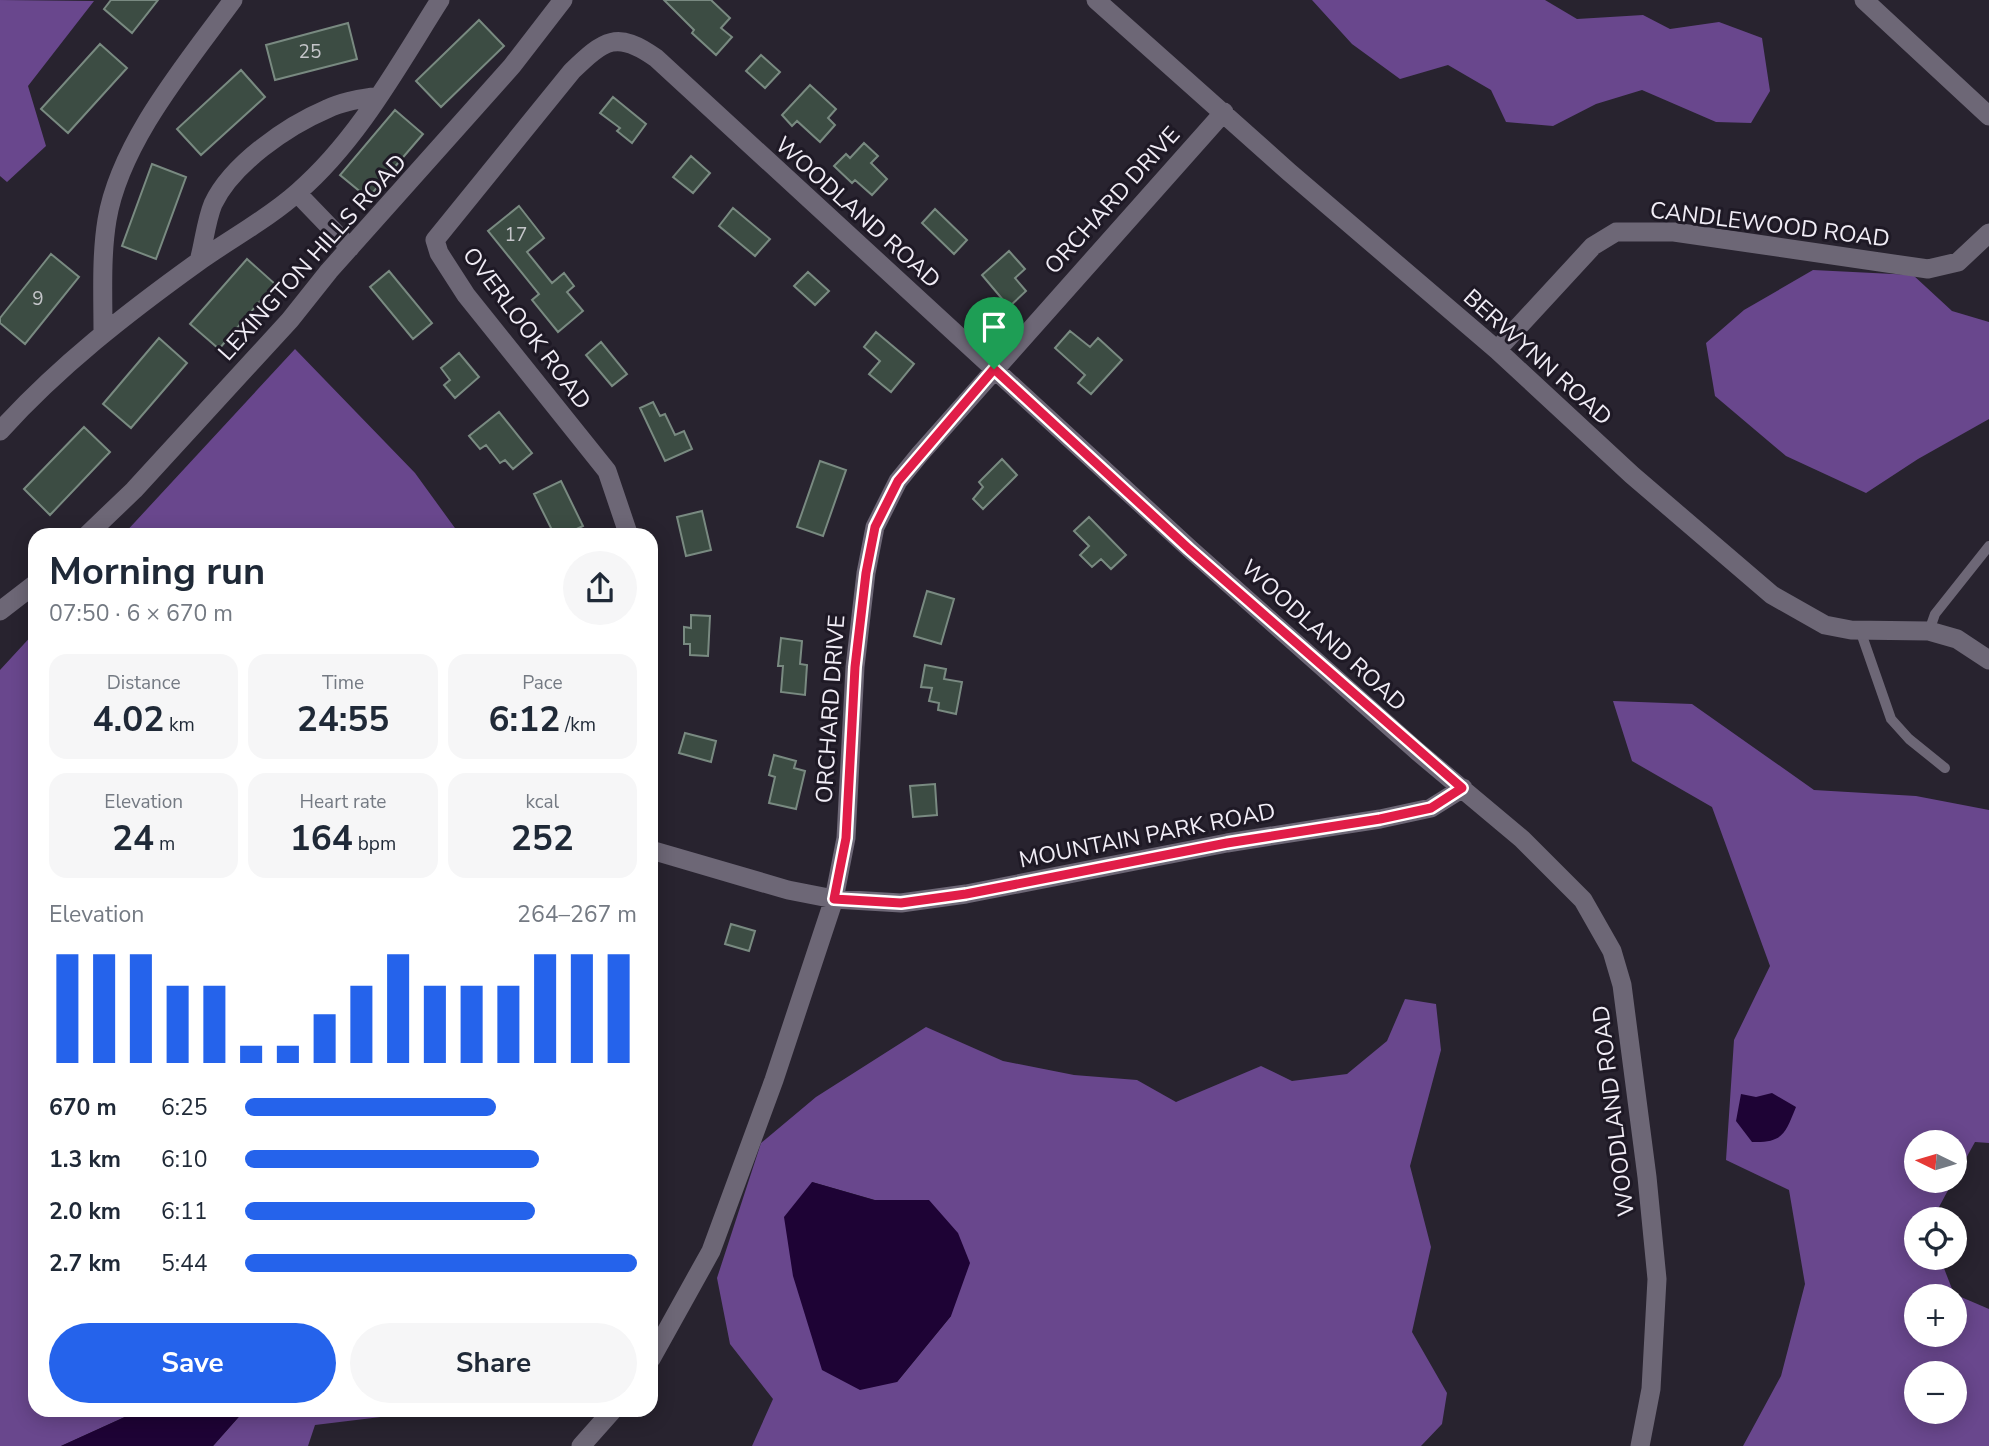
<!DOCTYPE html>
<meta charset="utf-8">
<style>
body{margin:0;font-family:"Nunito Sans",sans-serif;background:#f6f6f7;color:#1f2937;height:100vh;display:flex;flex-direction:column;font-size:26px;white-space:nowrap}
*{box-sizing:border-box;margin:0}
p{font-size:23px;color:#747a83}
.icon{flex:none;width:38px;height:38px;fill:none;stroke:currentColor;stroke-width:2;stroke-linecap:round;stroke-linejoin:round}
.map{position:relative;flex:1;overflow:hidden}
.drawer{position:absolute;left:28px;top:528px;width:630px;height:889px;display:flex;flex-direction:column;background:#fff;border-radius:21px;box-shadow:0 4px 18px #0003}
.drawer>*{flex:none}
.needle{width:46px;rotate:275deg}
.fabs{position:absolute;left:1904px;top:1130px;display:grid;gap:14px}
.fabs a{display:grid;place-items:center;width:63px;height:63px;border-radius:50%;background:#fff;box-shadow:0 4px 18px #0003;font-size:35px}
.pin{position:absolute;display:grid;place-items:center;width:60px;height:60px;color:#fff;margin:-72px -30px;border-radius:50% 50% 50% 0;rotate:-45deg;box-shadow:0 0 7px #0007}
.pin .icon{rotate:45deg}
.round{display:grid;place-items:center;flex:none;width:74px;height:74px;border-radius:37px;background:#f6f6f7}
.summary{display:flex;align-items:center;justify-content:space-between;height:119px;padding:0 21px}
h1{font-size:38px;font-weight:700;line-height:52px}
.figures{display:grid;grid-template-columns:repeat(3,1fr);gap:10px;height:119px;padding:7px 21px}
.figures div{display:grid;align-content:center;border-radius:18px;background:#f6f6f7;text-align:center}
.figures b{font-size:35px;font-weight:700}
.figures small{font-size:19px;font-weight:400}
.figures p{font-size:19px}
.chart{height:196px;padding:14px 21px}
.chart p{display:flex;justify-content:space-between}
.chart svg{width:100%;height:126px;margin-top:7px;stroke:#2563eb;stroke-width:6}
.button{display:flex;gap:14px;margin-top:auto;padding:14px 21px}
.button a{flex:1;height:80px;border-radius:42px;background:#2563eb;color:#fff;font-size:28px;font-weight:700;line-height:80px;text-align:center}
.button a+a{background:#f6f6f7;color:#1f2937}
ul{padding:0 21px;list-style:none;font-size:23px}
li{display:grid;grid-template-columns:112px 84px 1fr;align-items:center;height:52px}
li i{height:18px;border-radius:9px;background:#2563eb}
.map>svg:first-child{display:block}
.forest{fill:#69478d;fill-rule:evenodd}
.water{fill:#1e0335}
.building{fill:#3c4c43;stroke:#798a81;stroke-width:2}
.lines{fill:none;stroke-linecap:round;stroke-linejoin:round}
.lane{stroke:#6d6776;stroke-width:10}
.street{stroke:#6d6776;stroke-width:19}
.route-casing{stroke:#fff;stroke-width:14}
.route{stroke:#e11d48;stroke-width:9}
.labels{text-anchor:middle;stroke-width:6;stroke-linejoin:round;paint-order:stroke}
.number-label{font-size:19px;fill:#c4c5c9}
.street-label{font-size:23px;fill:#f1edf6;stroke:#1e1925}
</style>
<div class="map">
<svg width="1989" height="1446" viewBox="0 0 1989 1446">
<rect width="100%" height="100%" fill="#28232f"/>
<path class="forest" d="M0 0 94 1 28 86 46 146 7 182 0 176Z
M1312 0H1545L1577 19 1643 15 1670 29 1719 22 1762 38 1770 91 1751 123 1716 122 1642 90 1596 104 1553 126 1506 122 1491 90 1448 65 1400 79 1352 44Z
M1813 270 1913 275 1952 311 1989 322V419L1918 459 1866 493 1786 456 1715 396 1706 343 1744 310Z
M295 349 415 473 460 535H123Z
M35 632V1410L138 1411 61 1446H0V670Z
M1613 701 1692 704 1814 790 1916 796 1989 810V1143L1975 1142 1955 1178V1143H1916V1181H1953L1932 1220H1916V1258H1940L1954 1294 1989 1309V1446H1743L1781 1376 1805 1284 1789 1190 1726 1160 1734 1040 1770 966 1712 807 1632 761ZM1916 1297H1955V1335H1916ZM1916 1374H1955V1412H1916Z
M1405 999 1436 1004 1441 1050 1410 1166 1431 1247 1412 1332 1447 1393 1442 1424 1421 1446H752L773 1399 730 1344 717 1278 761 1143 816 1097 926 1027 1003 1061 1074 1075 1137 1080 1176 1102 1261 1066 1292 1081 1347 1074 1387 1041ZM812 1182 875 1200 951 1316 897 1382Z
M244 1411H391L389 1416 315 1425 308 1446H213Z"/>
<path class="water" d="M1772 1093 1796 1107C1785 1134 1783 1143 1752 1142L1736 1121 1741 1094 1756 1097Z
M812 1182 874 1200H929L958 1233 970 1263 951 1316 897 1382 860 1390 822 1370 793 1276 784 1217Z
M138 1411V1410L244 1411 213 1446H61Z"/>
<path class="building" d="M111 0H158L132 33 104 9Z
M664 0H711L730 18 721 28 732 37 716 55 692 33 694 30Z
M479 20 504 46 441 107 416 81Z
M348 23 357 59 275 80 266 45Z
M100 44 127 68 68 133 41 109Z
M761 55 780 72 765 88 746 71Z
M241 70 265 97 201 155 177 129Z
M810 85 836 109 828 118 835 125 820 142 797 121 792 126 782 115Z
M613 97 646 124 632 143 617 131 620 128 600 113Z
M395 110 423 134 368 198 340 175Z
M864 143 878 156 871 163 887 179 872 195 855 180 852 183 834 166 846 154 850 158Z
M691 156 710 173 693 193 673 177Z
M152 164 186 177 156 259 122 246Z
M519 206 544 238 527 252 552 283 564 273 574 286 567 292 583 311 558 332 532 300 539 294 488 231Z
M733 208 770 239 755 256 719 226Z
M935 209 967 240 954 254 922 223Z
M1009 251 1025 269 1015 278 1026 291 1009 307 982 275Z
M51 254 79 277 25 344 0 323V318Z
M247 259 275 284 219 349 190 324Z
M389 271 432 323 413 339 370 287Z
M808 272 829 291 815 305 794 286Z
M1070 331 1090 347 1098 338 1122 360 1091 394 1078 383 1085 375 1055 348Z
M876 332 914 364 891 392 869 374 880 361 864 347Z
M159 338 187 363 131 428 103 404Z
M601 342 627 374 612 386 586 355Z
M459 353 479 377 455 398 444 385 450 380 441 368Z
M653 402 660 416 665 414 675 435 684 431 692 449 665 461 640 408Z
M499 412 532 453 513 469 505 460 500 463 486 445 480 449 469 436Z
M84 427 110 452 50 515 24 489Z
M1002 459 1017 475 983 509 973 499 983 487 979 482Z
M820 461 846 470 823 536 797 527Z
M561 481 583 526 562 536H555L534 494Z
M702 511 711 550 686 556 677 517Z
M1089 517 1126 555 1111 569 1101 559 1092 567 1080 555 1089 546 1074 531Z
M927 591 954 599 941 644 914 636Z
M691 615 710 616 708 656 690 655V644H684V627L691 628Z
M781 638 802 641 800 664 807 665 805 695 781 692 783 666H778Z
M925 665 946 669 944 679 962 682 956 714 938 710 939 703 929 701 932 688 921 687Z
M685 733 716 741 711 762 679 753Z
M774 755 796 761 794 768 805 771 796 809 769 803 775 777 769 775Z
M935 784 937 815 913 817 910 786Z
M731 924 755 931 749 951 725 944Z"/>
<g class="lines">
<path class="lane" d="M1860 630 1891 719 1909 739 1945 768
M1929 631 1935 614 1989 546"/>
<path class="street" d="M1096 0 1289 172 1497 350 1632 475 1772 595 1825 625 1851 630 1929 631 1957 639 1989 660
M1864 0 1989 116
M297 193 350 248
M199 261C204 243 206 221 213 204 232 164 287 126 327 109 343 101 361 99 379 96
M103 332C103 296 101 256 107 220 120 142 187 63 233 0
M1497 350 1593 246 1616 232H1674L1928 269 1958 262 1989 233
M0 431C59 366 127 313 198 262 230 239 268 219 298 192 358 140 398 66 440 0
M86 536 134 490 290 320 329 271 512 66 563 0
M629 536 607 471 466 295 439 253 435 240 572 71C604 40 617 30 656 58L1190 549 1417 751 1522 839 1583 900 1612 951 1622 985 1647 1177 1657 1279 1651 1389 1640 1446
M0 611 35 584
M651 850 788 890 834 899 901 903 966 894 1227 843 1380 819 1431 808 1463 788
M651 1359 711 1251 774 1080 834 899 846 838 855 667 866 573 875 527 898 481 920 454 1224 112
M581 1446 613 1410"/>
</g>
<g class="lines">
<g class="route-casing">
<path id="route" d="M994 369 1189 549 1462 788 1431 808 1380 819 1227 843 966 894 901 903 834 899 846 838 855 667 866 573 875 527 898 481Z"/>
</g>
<use href="#route" class="route"/>
</g>
<g class="labels">
<g class="number-label">
<text x="310" y="58">25</text>
<text x="516" y="241">17</text>
<text x="38" y="305">9</text>
</g>
<g class="street-label">
<text transform="translate(1112 200) rotate(-48)" y="8">ORCHARD DRIVE</text>
<text transform="translate(858 212) rotate(42)" y="8">WOODLAND ROAD</text>
<text transform="translate(1770 224) rotate(7)" y="8">CANDLEWOOD ROAD</text>
<text transform="translate(312 257) rotate(-48)" y="8">LEXINGTON HILLS ROAD</text>
<text transform="translate(527 328) rotate(53)" y="8">OVERLOOK ROAD</text>
<text transform="translate(1538 357) rotate(42)" y="8">BERWYNN ROAD</text>
<text transform="translate(1324 635) rotate(42)" y="8">WOODLAND ROAD</text>
<text transform="translate(830 709) rotate(-86)" y="8">ORCHARD DRIVE</text>
<text transform="translate(1147 835) rotate(-11)" y="8">MOUNTAIN PARK ROAD</text>
<text transform="translate(1613 1111) rotate(-97)" y="8">WOODLAND ROAD</text>
</g>
</g>
</svg>
<div class="fabs">
<a><svg class="needle" viewBox="-14 -14 28 28"><path d="M0-13l5 13h-10z" fill="#e53935"/><path d="M0 13l5-13h-10z" fill="#747a83"/></svg></a>
<a><svg class="icon" aria-label="locate" viewBox="0 0 24 24"><circle cx="12" cy="12" r="6"/><path d="M12 2v4M12 18v4M2 12h4M18 12h4"/></svg></a>
<a>+</a>
<a>−</a>
</div>
<div class="pin" style="left:994px;top:369px;background:#1e9e55"><svg class="icon" aria-label="arrive" viewBox="0 0 24 24"><path d="M6 21V4h12l-3 4 3 4H6"/></svg></div>
<section class="drawer">
<div class="summary"><div><h1>Morning run</h1><p>07:50 · 6 × 670 m</p></div><a class="round"><svg class="icon" aria-label="share" viewBox="0 0 24 24"><path d="M12 15V3M7 8l5-5 5 5M5 13v7h14v-7"/></svg></a></div>
<div class="figures">
<div><p>Distance</p><b>4.02<small> km</small></b></div>
<div><p>Time</p><b>24:55</b></div>
<div><p>Pace</p><b>6:12<small> /km</small></b></div>
</div>
<div class="figures">
<div><p>Elevation</p><b>24<small> m</small></b></div>
<div><p>Heart rate</p><b>164<small> bpm</small></b></div>
<div><p>kcal</p><b>252</b></div>
</div>
<div class="chart"><p><span>Elevation</span>264–267 m</p>
<svg viewBox="0 0 160 44" preserveAspectRatio="none"><path d="M5 44V6M15 44V6M25 44V6M35 44V17M45 44V17M55 44V38M65 44V38M75 44V27M85 44V17M95 44V6M105 44V17M115 44V17M125 44V17M135 44V6M145 44V6M155 44V6"/></svg>
</div>
<ul>
<li><b>670 m</b>6:25<i style="width:64%"></i></li>
<li><b>1.3 km</b>6:10<i style="width:75%"></i></li>
<li><b>2.0 km</b>6:11<i style="width:74%"></i></li>
<li><b>2.7 km</b>5:44<i style="width:100%"></i></li>
</ul>
<div class="button"><a>Save</a><a>Share</a></div>
</section>
</div>
